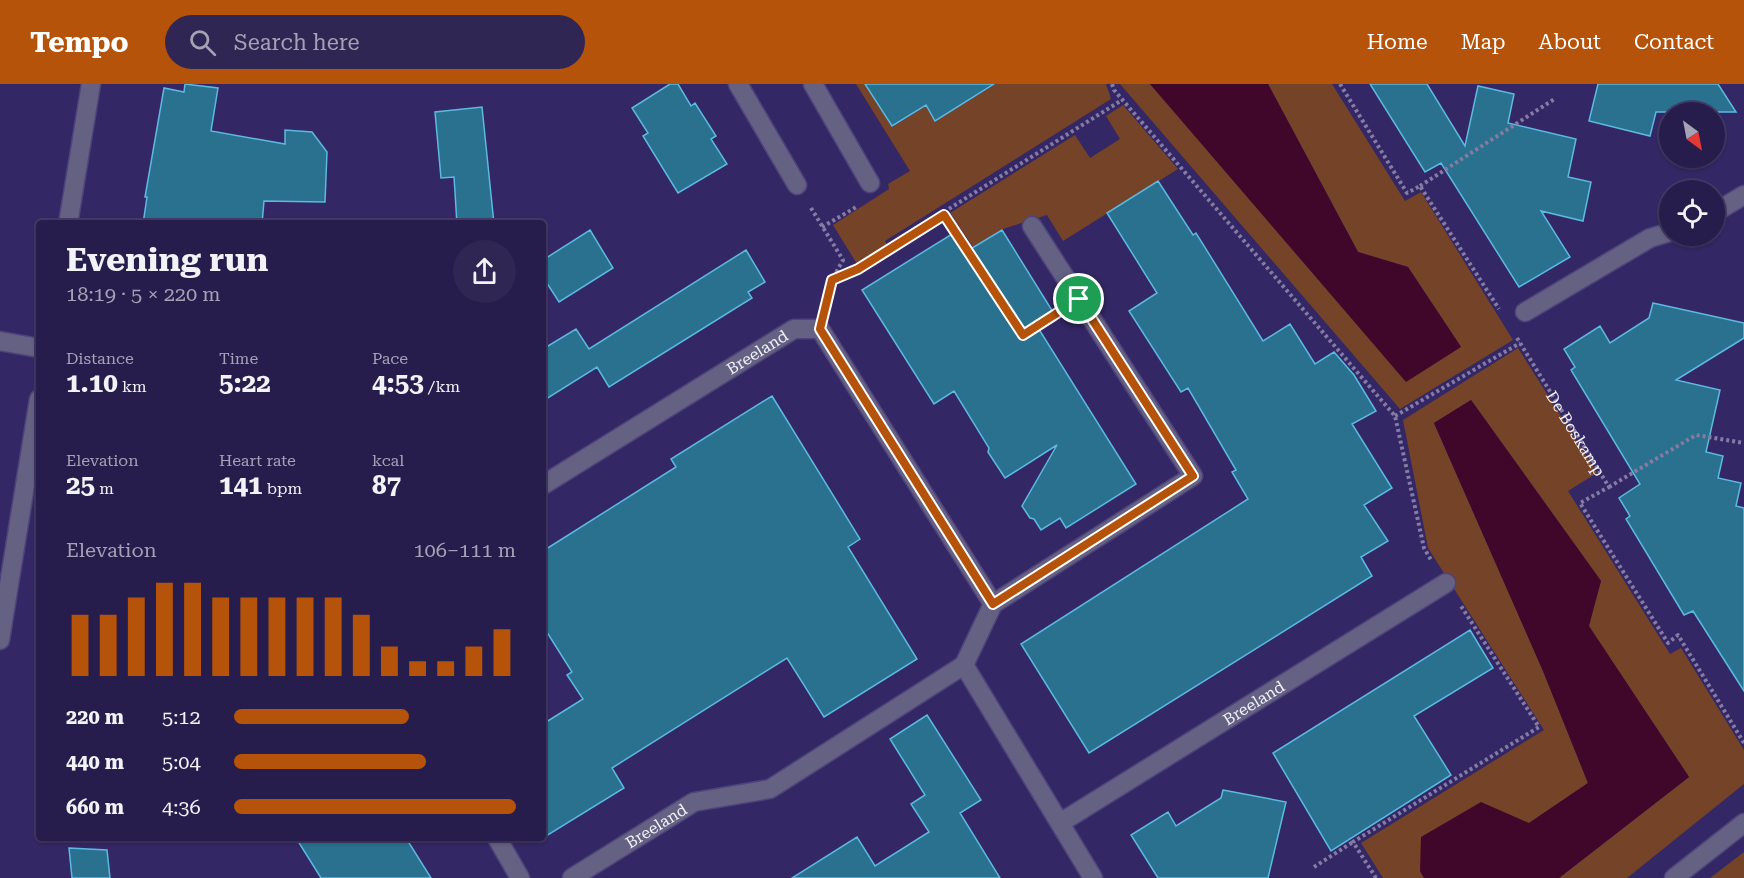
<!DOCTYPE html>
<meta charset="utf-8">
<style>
body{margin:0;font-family:"Roboto Serif",serif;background:#2f2653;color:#f1f3f6;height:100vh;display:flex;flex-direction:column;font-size:22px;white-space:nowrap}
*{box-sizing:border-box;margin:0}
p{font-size:20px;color:#a4a2b5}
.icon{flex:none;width:33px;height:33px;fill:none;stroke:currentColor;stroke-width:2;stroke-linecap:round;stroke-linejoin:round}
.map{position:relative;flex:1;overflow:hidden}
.sheet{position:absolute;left:36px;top:136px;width:510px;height:621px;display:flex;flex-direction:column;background:#271d4c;border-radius:6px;box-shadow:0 2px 4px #0004,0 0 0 2px #433b64}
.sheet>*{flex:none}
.needle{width:39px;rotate:148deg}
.controls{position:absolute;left:1659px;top:18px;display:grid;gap:12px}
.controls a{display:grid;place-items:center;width:66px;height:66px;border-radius:50%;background:#271d4c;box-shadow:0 2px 4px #0004,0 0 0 2px #433b64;font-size:30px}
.pin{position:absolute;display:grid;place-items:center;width:51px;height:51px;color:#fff;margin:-26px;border:3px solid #fff;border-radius:50%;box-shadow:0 2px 6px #0007}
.round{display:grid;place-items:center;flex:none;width:63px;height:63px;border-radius:32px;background:#2f2653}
.headline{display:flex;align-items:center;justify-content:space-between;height:102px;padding:0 30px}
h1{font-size:33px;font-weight:700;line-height:45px}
.metrics{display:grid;grid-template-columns:repeat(3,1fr);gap:9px;height:102px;padding:6px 30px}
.metrics div{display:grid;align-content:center}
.metrics b{font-size:26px;font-weight:700}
.metrics small{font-size:16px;font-weight:400}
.metrics p{font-size:16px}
.chart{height:168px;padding:12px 30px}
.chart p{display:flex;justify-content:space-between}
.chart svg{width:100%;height:108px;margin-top:6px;stroke:#b45309;stroke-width:6}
ul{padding:0 30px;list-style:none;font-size:20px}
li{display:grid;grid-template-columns:96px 72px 1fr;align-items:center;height:45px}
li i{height:15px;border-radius:8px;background:#b45309}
header{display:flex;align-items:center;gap:36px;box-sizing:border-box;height:84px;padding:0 30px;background:#b45309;color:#fff}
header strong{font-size:28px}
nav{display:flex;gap:33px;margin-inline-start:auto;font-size:21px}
.search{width:420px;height:54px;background:#2f2653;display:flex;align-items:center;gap:15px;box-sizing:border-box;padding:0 21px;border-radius:33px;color:#a4a2b5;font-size:22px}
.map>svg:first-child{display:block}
.green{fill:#754327}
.water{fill:#41072b}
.building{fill:#29718e;stroke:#5db9e1;stroke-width:1.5}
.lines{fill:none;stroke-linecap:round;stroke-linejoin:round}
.minor-casing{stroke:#4e437a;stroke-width:21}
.path{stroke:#847ca3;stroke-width:4;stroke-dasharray:3 3;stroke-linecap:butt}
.minor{stroke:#646183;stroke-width:18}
.route-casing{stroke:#fff;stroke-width:12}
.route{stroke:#b45309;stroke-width:8}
.labels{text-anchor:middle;stroke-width:4.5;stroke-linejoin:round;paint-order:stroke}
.street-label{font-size:16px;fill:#f1f1f9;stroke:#2a1c59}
</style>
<header>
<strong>Tempo</strong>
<div class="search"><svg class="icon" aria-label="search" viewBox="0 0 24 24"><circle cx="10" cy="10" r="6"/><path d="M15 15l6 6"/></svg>Search here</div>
<nav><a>Home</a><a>Map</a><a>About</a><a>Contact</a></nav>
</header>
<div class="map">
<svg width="1744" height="794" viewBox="0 0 1744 794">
<rect width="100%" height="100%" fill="#342765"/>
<path class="green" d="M856 0H865L892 43 926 22 935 37 996 0H1106L1111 15 885 157 888 162 857 180 833 141 889 105 888 100 910 87Z
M1120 0H1150L1236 98 1461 263 1408 183 1358 168 1268 0H1332L1405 117 1421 108 1513 256 1400 325Z
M1123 21 1178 85 1063 157 1047 131 1003 145 973 163 950 129 1075 51 1090 74 1120 55 1106 32Z
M1518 264 1597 389 1568 407 1670 570 1681 564 1744 666V700L1627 794H1559L1689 693 1588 541 1601 497 1471 316 1434 339 1543 587 1588 699 1529 739 1420 787 1424 794H1383L1361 759 1544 646 1428 464 1403 336Z
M1744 768V794H1710Z"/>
<path class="water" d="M1150 0H1268L1358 168 1408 183 1461 263 1406 298Z
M1471 316 1601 497 1589 542 1689 693 1559 794H1424L1420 787 1421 753 1481 718 1529 739 1588 699 1543 587 1434 339Z"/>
<path class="building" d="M185 0 218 4 211 47 285 60V46L312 48 327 68 325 118 264 117 262 140H143L147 113H145L164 4 184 8Z
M670 0H678L691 22 695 19 716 52 711 55 727 80 678 109 643 52 648 49 632 24Z
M865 0H994L935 37 926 21 892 42Z
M1370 0H1427L1465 62 1478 2 1514 10 1508 39 1576 55 1568 93 1591 98 1583 137 1541 127 1570 173 1519 203 1441 79 1425 88Z
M1598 0H1718L1736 28H1656L1650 52 1589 37Z
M482 23 494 140H457L454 93 441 94 435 28Z
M1158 97 1193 151 1196 149 1263 257 1290 240 1315 280 1334 268 1354 291 1376 327 1352 340 1392 404 1364 421 1388 457 1361 473 1372 492 1089 669 1021 560 1248 415 1232 388 1236 386 1188 304 1181 308 1129 227 1157 209 1107 129Z
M590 146 613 184 559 218 543 193V176Z
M1002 146 1053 228 1035 239 1136 400 1066 444 1060 434 1041 446 1034 435 1030 434 1022 422 1057 361 1005 394 988 368 989 364 954 307 934 320 862 206 952 150 964 169Z
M746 166 765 198 748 208 752 214 609 303 597 283 543 317V265L576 245 589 265Z
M1653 219 1744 239V254L1676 296 1720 306 1706 368 1723 372 1718 394 1741 399 1736 422 1744 424V607L1693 527 1684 531 1626 435 1630 432 1619 414 1640 400 1571 286 1575 283 1564 265 1600 242 1610 259 1649 234Z
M772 312 860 455 848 463 917 575 824 633 787 574 612 684 624 704 543 754V640L583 615 567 591 572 588 543 542V467L676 383 671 375Z
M1470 546 1493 584 1414 632 1451 691 1331 767 1273 669Z
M927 631 981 716 960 729 1000 794H792L857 753 875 782 929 748 911 720 925 711 890 655Z
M1223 706 1286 718 1268 794H1158L1131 751 1168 728 1176 742 1221 714Z
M296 754H406L431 794H321Z
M69 764 107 766 110 794H72Z"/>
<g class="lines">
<g class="minor-casing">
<g id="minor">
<path d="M738 0 797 101"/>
<path d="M813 0 870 99"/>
<path d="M1714 129 1744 111"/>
<path d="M68 140 91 0"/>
<path d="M1525 228 1650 154 1670 148"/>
<path d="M0 257 39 264"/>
<path id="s2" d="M543 401 794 245H820L993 520 964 581 1093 794"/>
<path d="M993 520 1193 392 1032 142"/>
<path d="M0 556 39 315"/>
<path id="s3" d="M1060 739 1446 499"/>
<path d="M497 754 520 794"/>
<path id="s4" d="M572 794 694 718 770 705 964 581"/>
<path d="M1674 794 1744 739"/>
</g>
</g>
<g class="path">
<path d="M1112 0 1114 6 1395 332 1424 464 1431 476"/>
<path d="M1340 0 1407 109 1420 102 1499 225"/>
<path d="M1420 102 1556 14"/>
<path d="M811 124 843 176 832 196 826 221"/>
<path d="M944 131 1023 251 1057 229"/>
<path d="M822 143 858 122"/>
<path d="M832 196 858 185 944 131 947 126 1122 16"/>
<path id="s1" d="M1517 254 1609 403 1580 419 1668 559 1678 551 1744 659"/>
<path d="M1395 332 1520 259"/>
<path d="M1609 403 1696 351 1744 359"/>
<path d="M1314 783 1353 758"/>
<path d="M1376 794 1353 758 1539 643 1461 522"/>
</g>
<use href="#minor" class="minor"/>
</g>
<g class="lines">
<g class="route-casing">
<path id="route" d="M944 131 1023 251 1079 215 1193 392 993 520 820 245 832 196 858 185Z"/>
</g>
<use href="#route" class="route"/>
</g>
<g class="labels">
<g class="street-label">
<text dy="6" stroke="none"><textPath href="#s2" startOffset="252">Breeland</textPath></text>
<text dy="6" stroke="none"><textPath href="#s1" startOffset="112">De Boskamp</textPath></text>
<text dy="6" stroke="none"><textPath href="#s3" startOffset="228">Breeland</textPath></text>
<text dy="6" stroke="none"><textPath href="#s4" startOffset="99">Breeland</textPath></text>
</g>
</g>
</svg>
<div class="controls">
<a><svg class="needle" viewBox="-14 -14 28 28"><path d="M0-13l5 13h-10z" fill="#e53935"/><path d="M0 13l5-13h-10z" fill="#a4a2b5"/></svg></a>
<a><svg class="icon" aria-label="locate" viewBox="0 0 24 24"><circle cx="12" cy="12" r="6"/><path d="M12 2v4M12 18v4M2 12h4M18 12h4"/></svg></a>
</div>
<div class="pin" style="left:1079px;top:215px;background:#1e9e55"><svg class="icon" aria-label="arrive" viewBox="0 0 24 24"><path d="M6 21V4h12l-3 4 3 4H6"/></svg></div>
<section class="sheet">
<div class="headline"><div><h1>Evening run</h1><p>18:19 · 5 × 220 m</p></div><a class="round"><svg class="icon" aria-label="share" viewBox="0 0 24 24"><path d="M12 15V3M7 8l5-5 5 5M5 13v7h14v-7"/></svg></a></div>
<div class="metrics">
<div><p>Distance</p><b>1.10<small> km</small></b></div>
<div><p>Time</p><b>5:22</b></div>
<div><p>Pace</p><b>4:53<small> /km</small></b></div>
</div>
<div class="metrics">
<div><p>Elevation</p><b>25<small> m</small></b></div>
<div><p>Heart rate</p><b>141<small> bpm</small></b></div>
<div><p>kcal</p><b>87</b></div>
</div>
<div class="chart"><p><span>Elevation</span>106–111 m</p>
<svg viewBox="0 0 160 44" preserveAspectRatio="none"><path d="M5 44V19M15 44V19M25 44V12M35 44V6M45 44V6M55 44V12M65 44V12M75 44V12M85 44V12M95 44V12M105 44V19M115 44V32M125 44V38M135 44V38M145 44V32M155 44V25"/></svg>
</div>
<ul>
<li><b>220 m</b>5:12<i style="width:62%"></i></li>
<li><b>440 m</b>5:04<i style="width:68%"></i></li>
<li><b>660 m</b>4:36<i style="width:100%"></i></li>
</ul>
</section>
</div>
